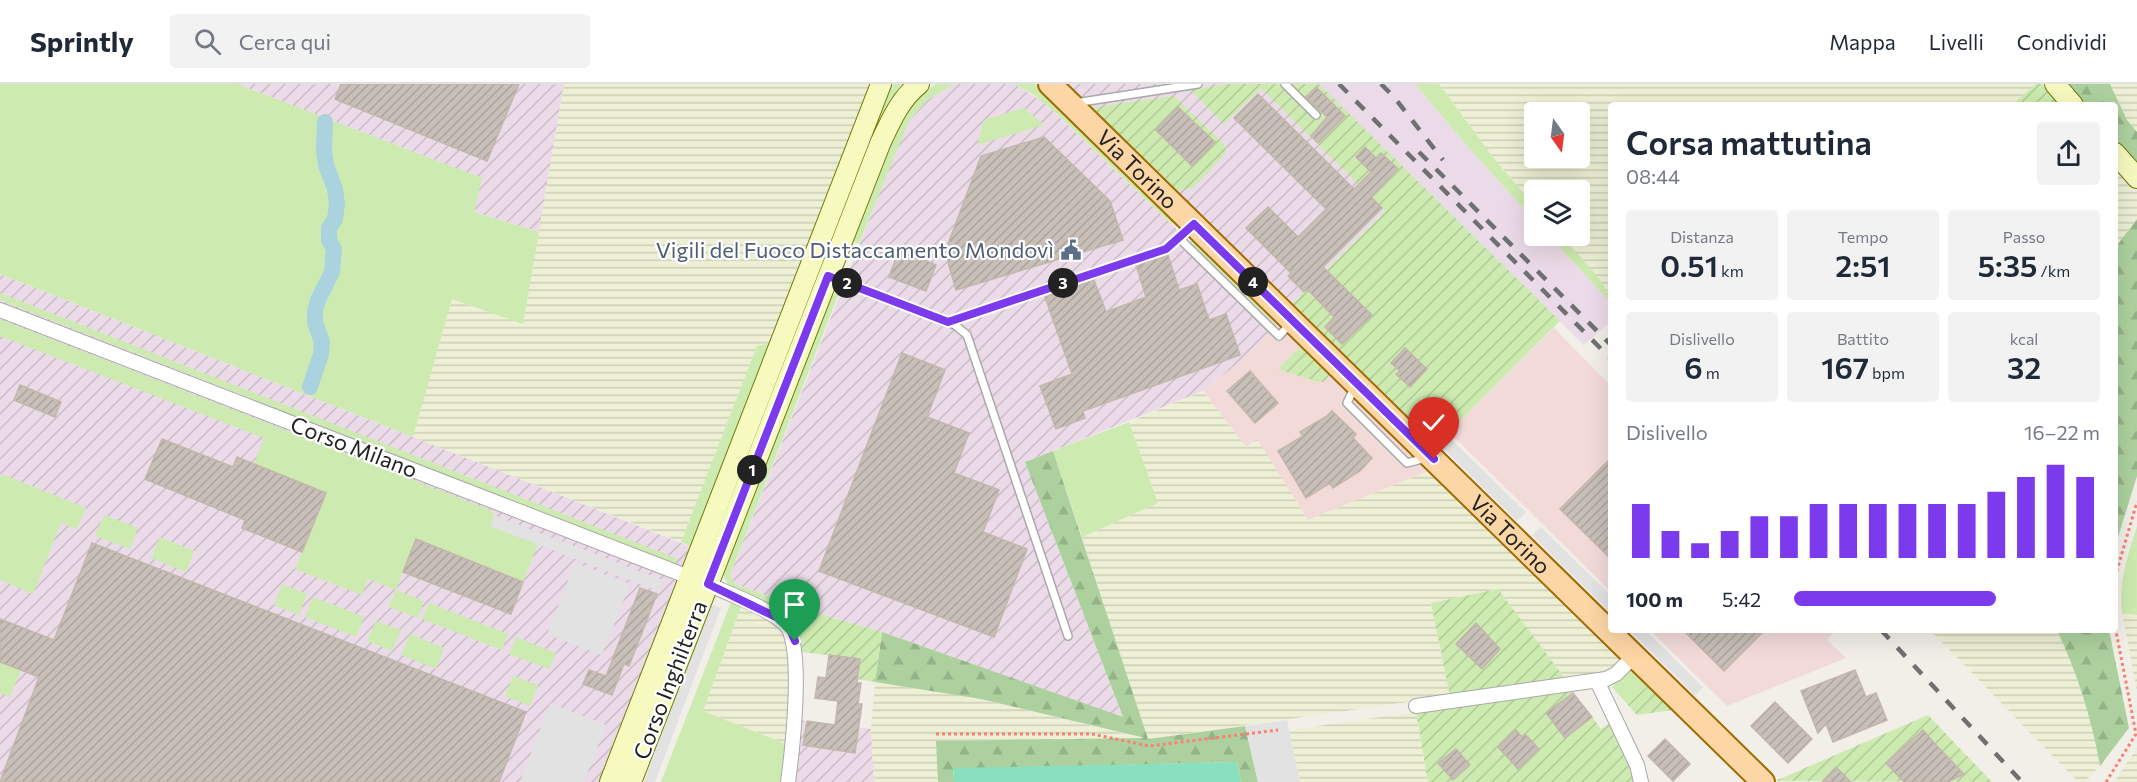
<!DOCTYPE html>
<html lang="it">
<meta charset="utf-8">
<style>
body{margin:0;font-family:Commissioner,sans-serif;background:#f2f2f3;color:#1f2937;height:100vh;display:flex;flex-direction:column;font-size:22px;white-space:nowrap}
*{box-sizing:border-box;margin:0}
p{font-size:20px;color:#747a83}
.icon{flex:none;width:33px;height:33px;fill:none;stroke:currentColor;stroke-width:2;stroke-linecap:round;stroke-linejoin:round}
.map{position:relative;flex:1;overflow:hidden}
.drawer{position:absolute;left:1608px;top:18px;width:510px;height:531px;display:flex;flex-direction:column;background:#fff;border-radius:6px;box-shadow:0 6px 24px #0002}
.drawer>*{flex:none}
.needle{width:39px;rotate:166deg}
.controls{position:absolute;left:1524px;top:18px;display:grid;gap:12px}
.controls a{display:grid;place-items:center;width:66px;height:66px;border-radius:6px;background:#fff;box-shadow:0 6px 24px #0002;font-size:30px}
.pin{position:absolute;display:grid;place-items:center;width:51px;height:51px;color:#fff;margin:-62px -26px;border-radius:50% 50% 50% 0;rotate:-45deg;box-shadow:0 0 6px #0007}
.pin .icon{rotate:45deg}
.km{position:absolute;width:30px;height:30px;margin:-15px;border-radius:50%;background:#222;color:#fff;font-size:16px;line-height:30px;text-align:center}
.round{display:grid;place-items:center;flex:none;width:63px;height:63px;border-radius:6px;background:#f2f2f3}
.headline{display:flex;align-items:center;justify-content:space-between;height:102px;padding:0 18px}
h1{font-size:33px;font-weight:600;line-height:45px}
.figures{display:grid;grid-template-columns:repeat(3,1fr);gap:9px;height:102px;padding:6px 18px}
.figures div{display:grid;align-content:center;border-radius:6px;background:#f2f2f3;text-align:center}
.figures b{font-size:30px;font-weight:600}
.figures small{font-size:16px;font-weight:400}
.figures p{font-size:16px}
.chart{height:168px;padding:12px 18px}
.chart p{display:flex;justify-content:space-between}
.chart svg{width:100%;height:108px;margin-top:6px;stroke:#7c3aed;stroke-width:6}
ul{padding:0 18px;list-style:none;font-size:20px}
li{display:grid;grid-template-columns:96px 72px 1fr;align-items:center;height:45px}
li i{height:15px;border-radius:8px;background:#7c3aed}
header{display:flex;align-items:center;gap:36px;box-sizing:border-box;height:84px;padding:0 30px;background:#fff;border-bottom:2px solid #e0e1e3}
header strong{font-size:28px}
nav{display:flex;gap:33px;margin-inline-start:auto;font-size:21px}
.search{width:420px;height:54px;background:#f2f2f3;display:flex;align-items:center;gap:15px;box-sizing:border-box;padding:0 21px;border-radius:6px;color:#747a83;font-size:22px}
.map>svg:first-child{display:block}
.commercial{fill:#f2dad9}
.industrial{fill:url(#industrial-furrows)}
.railway{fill:#ebdbe8}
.farmland{fill:url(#farmland-rules);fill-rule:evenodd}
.grass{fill:#cdebb0}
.forest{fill:url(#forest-firs)}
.garden{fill:url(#garden-furrows)}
.pitch{fill:#88e0be}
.parking{fill:#e2e2e2}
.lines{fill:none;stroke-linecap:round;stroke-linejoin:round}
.canal{stroke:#aad3df;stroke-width:16}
.building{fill:url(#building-hatch);stroke:#c4b6ab;stroke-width:1.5}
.lane-casing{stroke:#a9a9a9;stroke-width:10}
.street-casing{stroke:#a9a9a9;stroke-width:16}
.secondary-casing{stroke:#707d05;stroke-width:22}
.primary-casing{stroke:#a06b00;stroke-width:26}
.path{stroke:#fa8072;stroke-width:3;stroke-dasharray:3 3;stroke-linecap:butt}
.lane{stroke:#fff;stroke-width:7}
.street{stroke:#fff;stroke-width:14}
.secondary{stroke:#f7fabf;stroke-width:20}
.primary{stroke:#fcd6a4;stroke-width:22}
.rail{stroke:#707070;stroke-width:4.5;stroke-dasharray:12 12;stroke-linecap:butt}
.route-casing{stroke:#fff;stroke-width:12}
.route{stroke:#7c3aed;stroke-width:8}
.labels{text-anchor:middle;stroke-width:4.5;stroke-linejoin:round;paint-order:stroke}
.street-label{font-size:22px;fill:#222;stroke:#fff}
.service-label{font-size:22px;fill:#4e5e75;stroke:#fff;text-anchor:end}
</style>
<header>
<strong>Sprintly</strong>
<div class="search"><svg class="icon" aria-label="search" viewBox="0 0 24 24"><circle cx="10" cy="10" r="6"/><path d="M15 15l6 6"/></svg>Cerca qui</div>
<nav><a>Mappa</a><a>Livelli</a><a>Condividi</a></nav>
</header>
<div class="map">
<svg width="2137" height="698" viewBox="0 0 2137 698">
<defs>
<pattern id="industrial-furrows" width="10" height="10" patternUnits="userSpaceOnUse" patternTransform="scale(1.5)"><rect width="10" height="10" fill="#ebdbe8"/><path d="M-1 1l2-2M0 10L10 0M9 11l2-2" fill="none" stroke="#c9bcc7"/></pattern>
<pattern id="farmland-rules" width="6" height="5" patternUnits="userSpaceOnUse" patternTransform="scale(1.5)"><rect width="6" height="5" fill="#eef0d5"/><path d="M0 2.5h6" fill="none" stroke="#ccceb7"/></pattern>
<pattern id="forest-firs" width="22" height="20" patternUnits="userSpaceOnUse" patternTransform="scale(1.5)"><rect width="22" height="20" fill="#add19e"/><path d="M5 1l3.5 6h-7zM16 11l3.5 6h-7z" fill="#95b388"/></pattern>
<pattern id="garden-furrows" width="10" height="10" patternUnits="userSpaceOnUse" patternTransform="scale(1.5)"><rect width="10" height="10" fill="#cdebb0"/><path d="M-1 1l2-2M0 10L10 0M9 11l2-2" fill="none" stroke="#b0c997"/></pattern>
<pattern id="building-hatch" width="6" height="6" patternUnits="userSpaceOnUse" patternTransform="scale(1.5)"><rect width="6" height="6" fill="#c7bfb8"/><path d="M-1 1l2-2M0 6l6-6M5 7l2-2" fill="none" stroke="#aba49e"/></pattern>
</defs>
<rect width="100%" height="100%" fill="#f2efe9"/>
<path class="commercial" d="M1280 237 1431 386 1308 436 1257 356 1246 363 1203 307 1242 276Z
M1554 244 1611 302V508L1449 348Z
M1650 546H1836L1827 556 1846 574 1727 622Z"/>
<path class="industrial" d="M237 0H564L539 148 474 128 481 94Z
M954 0H1014L1045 19 1276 241 1242 276 1203 307 1025 378 1123 634 882 548 803 525 735 500 730 491 902 52 909 37 927 16Z
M1064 0H1319L1416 96 1290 222Z
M0 190 694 464 602 698H0Z
M799 636 871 645 874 698H793Z"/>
<path class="railway" d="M1319 0H1415L1467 62 1534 136V152H1549L1611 219V237L1584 261Z"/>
<path class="farmland" d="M564 0H870L859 35 773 258 757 262 681 458 413 353 452 215 523 239Z
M1439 0H2036L2012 21H1611V214L1605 203 1561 152H1580V106H1534V121L1496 77ZM1534 28H1580V74H1534Z
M2110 0H2137V48L2127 36Z
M2115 82 2137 107V135L2115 164Z
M1203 307 1246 363 1257 355 1308 436 1431 386 1618 571 1619 580 1613 588 1567 597 1497 505 1431 519 1450 612 1148 655 936 657 938 698H874L871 645 875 598 981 615 1147 655 1082 453 1158 419 1129 338Z
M741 523 775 540 786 553 790 571 786 660 703 627Z
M2122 529 2137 531V608Z
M1930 546H2057L2068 569 2094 647 2100 682 2084 698H2078Z
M1416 628 1428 698H1300L1289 646Z
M2137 664V698H2114Z"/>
<path class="grass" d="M0 0H237L482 94 474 128 539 148 523 240 452 215 413 353 0 190Z
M893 0H901L883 35 836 149H834Z
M936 0H954L927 16 909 37 859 160 853 157C870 113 895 25 936 0Z
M1014 0H1035L1176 136 1171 140 1056 29 1034 11Z
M1415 0H1439L1496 77 1534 121V136L1467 62Z
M1024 24 1044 41 977 61 984 36Z
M1549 152H1561C1573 166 1611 202 1611 219Z
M1194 154 1280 237 1276 241 1190 158Z
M0 209 678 475 675 481 0 216Z
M839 209 730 491 735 500 803 525 802 568 796 546 729 504 723 490 830 214 834 210Z
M0 235 490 426 494 431 490 442 538 460 523 498 416 456 396 506 424 517 418 534 389 523 396 506 368 495 362 511 295 485 326 409 254 380 264 354 0 252Z
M773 258 694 464 681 458 757 262Z
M787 266 791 267 714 467 710 465Z
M1129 338 1158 419 1082 453 1053 367Z
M2 390 86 424 77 445 61 439 33 510 0 496V394Z
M104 431 138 444 130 465 95 452Z
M2137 442V531L2122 529C2118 498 2128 471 2137 442Z
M160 453 194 467 186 488 151 474Z
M282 500 307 510 299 531 274 521Z
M313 513 364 533 356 553 305 533Z
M731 518 741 523 703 627 786 660 782 698H661Z
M429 519 508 550 502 566 422 535Z
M376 537 401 546 392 567 367 557Z
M410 550 444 564 436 585 401 571Z
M516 553 556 569 549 585 509 570Z
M0 578 21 586 10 613 0 609Z
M1631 583 1649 601 1627 620 1612 603Z
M513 592 538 601 530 622 505 612Z"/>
<path class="forest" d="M2067 0H2110L2127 36 2137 48V80L2115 55V21H2086Z
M2137 135V392L2115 463V164Z
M1053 367 1148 655 1245 642 1258 698H1241L1237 678 953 685 954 698H938L936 657 1145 654 981 615 875 598 882 548 1123 633 1025 378Z
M2057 546H2109L2129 644 2100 682C2092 635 2077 589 2057 546Z"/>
<path class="garden" d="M1229 0H1278L1281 2 1283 0H1319L1560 237 1449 348 1430 361 1290 222 1385 127 1261 4 1224 40 1190 6Z
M2036 0H2042L2061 21H2012Z
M1174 12 1224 60 1226 69 1193 104 1173 107 1089 24Z
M1303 260 1332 289 1323 298 1315 297 1278 285Z
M1498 505 1567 597 1450 612 1431 519Z
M803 525 882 548 875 598 857 595 859 575 802 568Z
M1649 601 1673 626 1637 631 1627 620Z
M1570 605 1573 609 1546 630 1557 644 1579 643 1592 633 1601 645 1611 638 1637 698H1428L1416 628Z
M1928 631 1992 698 1775 697Z"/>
<path class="pitch" d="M1237 678 1241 698H954L953 684Z"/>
<path class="parking" d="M1451 355 1526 428 1517 437 1442 363Z
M494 431 662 496 658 507 490 442Z
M1541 443 1611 512V529L1532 451Z
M575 479 630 500 602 571 547 550Z
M711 520 721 524 655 698H644Z
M1629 546H1645L1703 603 1695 611Z
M550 619 606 641 584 698H520Z
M1287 636 1300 698H1258L1245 642Z"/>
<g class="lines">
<path class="canal" d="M310 303 321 270 322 258 315 238V227L318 216 332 188 334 165 329 156V144L335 135 337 120 335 105 326 81 324 66 325 38"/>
</g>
<path class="building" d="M341 0H519L487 77 335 15Z
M1316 3 1345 32 1318 59 1311 52 1327 33 1306 13Z
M1258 10 1354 105 1371 88 1356 73 1365 63 1376 74 1381 69 1398 85 1371 113 1382 124 1323 183 1372 231 1342 260 1325 243 1334 233 1307 205 1304 208 1288 192 1291 189 1246 144 1268 123 1298 153 1326 125 1234 34Z
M1178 23 1215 58 1192 82 1156 46Z
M1044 53 1110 117 1123 156 956 206 945 168 981 72Z
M899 166 936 181 926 207 889 193Z
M1168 171 1179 206 1197 200 1209 236 1226 230 1240 271 1083 327 1085 334 1056 345 1040 302 1072 290 1045 213 1094 196 1106 228 1146 213 1136 181Z
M1405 264 1427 285 1410 303 1396 290 1400 287 1391 279Z
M902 269 945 286 927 333 969 349 954 389 999 406 983 448 1027 465 994 553 819 487Z
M1250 287 1278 319 1255 339 1227 307Z
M20 301 61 318 55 333 14 316Z
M1332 327 1356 350 1353 354 1372 374 1360 387 1333 404 1330 399 1306 414 1278 367 1303 352 1300 348 1327 332Z
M162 355 233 383 237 373 326 409 302 468 242 444 245 436 145 395Z
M1611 374V475L1560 425Z
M416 455 523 498 511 530 403 488Z
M92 459 526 628 499 698H0L39 593 0 578V535L54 556Z
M640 504 657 510 629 582 624 580 612 611 583 600 589 586 606 592Z
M1476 539 1500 565 1482 585 1456 560Z
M1683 546H1765L1724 587Z
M829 571 860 575 857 599H861L858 620H862L855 669 803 661 807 637 835 641 838 617 815 614 818 593 826 594Z
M1855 586 1866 613 1876 609 1887 636 1833 658 1826 640 1818 649 1801 607Z
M1573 609 1592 633 1565 654 1546 629Z
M1775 618 1812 655 1788 679 1751 642Z
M1516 646 1522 653 1525 650 1539 665 1518 685 1498 663Z
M1923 646 1936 661 1964 690 1948 698H1904L1886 679Z
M1665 655 1690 680 1673 697 1648 672Z
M1456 665 1470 681 1453 696 1438 679Z
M1836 683 1851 698H1822Z"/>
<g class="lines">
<g class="lane-casing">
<path id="lane" d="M1285 0 1316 31
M1075 19 1198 0
M1179 154 1279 252 1290 240
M830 192 955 241 967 251 1068 552
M948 238 1166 165 1191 142
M1354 304 1347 319 1407 379 1426 374"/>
</g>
<g class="street-casing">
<path id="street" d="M0 226 707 500C730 510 768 524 785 540 805 558 792 669 788 698
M1597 597 1637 681 1641 698
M1416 622 1606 595 1616 590 1635 571"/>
</g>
<g class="secondary-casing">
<path id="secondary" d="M2055 0 2073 21
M2115 69 2137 94
M610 698 881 0
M631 698 880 60C890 38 900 15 919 0"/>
</g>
<g class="primary-casing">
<g id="primary">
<path id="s1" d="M1050 0 1763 698"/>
</g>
</g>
<path class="path" d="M2115 493 2137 418
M936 650H1092L1149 662 1278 646
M2106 698 2136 650 2115 542"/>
<use href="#lane" class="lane"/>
<use href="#street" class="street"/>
<use href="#secondary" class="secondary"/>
<use href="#primary" class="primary"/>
<path class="rail" d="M1339 0 1611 275
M1381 0 1394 13 1443 76
M1419 68 1611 261
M1881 546 2022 698"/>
</g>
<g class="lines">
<g class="route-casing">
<path id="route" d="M795 557 790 545 778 534 708 500 828 192 948 238 1166 165 1194 140 1434 375"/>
</g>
<use href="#route" class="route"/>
</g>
<defs>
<g id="civic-bare" transform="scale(1.62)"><path d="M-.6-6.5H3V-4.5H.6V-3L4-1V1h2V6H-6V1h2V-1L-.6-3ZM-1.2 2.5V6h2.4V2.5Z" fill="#5c6f8a" stroke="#fff" stroke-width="2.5" paint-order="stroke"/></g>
</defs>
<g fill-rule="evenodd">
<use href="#civic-bare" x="1071" y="166"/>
</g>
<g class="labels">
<g class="street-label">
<text dy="8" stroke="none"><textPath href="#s1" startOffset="122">Via Torino</textPath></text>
<text transform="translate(354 363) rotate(21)" y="8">Corso Milano</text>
<text dy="8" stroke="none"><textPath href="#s1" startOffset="644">Via Torino</textPath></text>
<text transform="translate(670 596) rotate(-69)" y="8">Corso Inghilterra</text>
</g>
<g class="service-label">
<text x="1054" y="174">Vigili del Fuoco Distaccamento Mondovì</text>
</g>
</g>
</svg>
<div class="controls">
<a><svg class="needle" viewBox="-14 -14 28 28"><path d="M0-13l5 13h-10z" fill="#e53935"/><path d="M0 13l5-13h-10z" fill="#747a83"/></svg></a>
<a><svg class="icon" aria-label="layers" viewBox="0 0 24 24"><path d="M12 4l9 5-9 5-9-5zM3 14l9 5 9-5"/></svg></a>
</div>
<div class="pin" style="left:795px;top:557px;background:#1e9e55"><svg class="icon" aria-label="arrive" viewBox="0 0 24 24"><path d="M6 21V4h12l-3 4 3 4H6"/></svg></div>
<div class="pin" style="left:1434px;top:375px;background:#d93025"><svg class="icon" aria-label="check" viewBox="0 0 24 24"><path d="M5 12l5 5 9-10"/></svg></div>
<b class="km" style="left:752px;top:386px">1</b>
<b class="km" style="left:847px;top:199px">2</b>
<b class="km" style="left:1063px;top:199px">3</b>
<b class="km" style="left:1253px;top:198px">4</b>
<section class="drawer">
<div class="headline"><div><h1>Corsa mattutina</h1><p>08:44</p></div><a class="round"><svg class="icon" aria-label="share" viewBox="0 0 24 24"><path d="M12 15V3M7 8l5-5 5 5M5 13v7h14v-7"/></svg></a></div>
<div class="figures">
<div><p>Distanza</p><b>0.51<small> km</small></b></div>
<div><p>Tempo</p><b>2:51</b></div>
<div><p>Passo</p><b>5:35<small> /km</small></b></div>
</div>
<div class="figures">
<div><p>Dislivello</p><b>6<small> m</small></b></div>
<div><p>Battito</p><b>167<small> bpm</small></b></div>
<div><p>kcal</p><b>32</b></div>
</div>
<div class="chart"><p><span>Dislivello</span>16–22 m</p>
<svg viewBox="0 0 160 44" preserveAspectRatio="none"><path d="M5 44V22M15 44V33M25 44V38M35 44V33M45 44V27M55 44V27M65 44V22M75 44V22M85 44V22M95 44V22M105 44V22M115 44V22M125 44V17M135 44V11M145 44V6M155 44V11"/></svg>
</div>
<ul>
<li><b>100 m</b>5:42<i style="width:66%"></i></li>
</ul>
</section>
</div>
